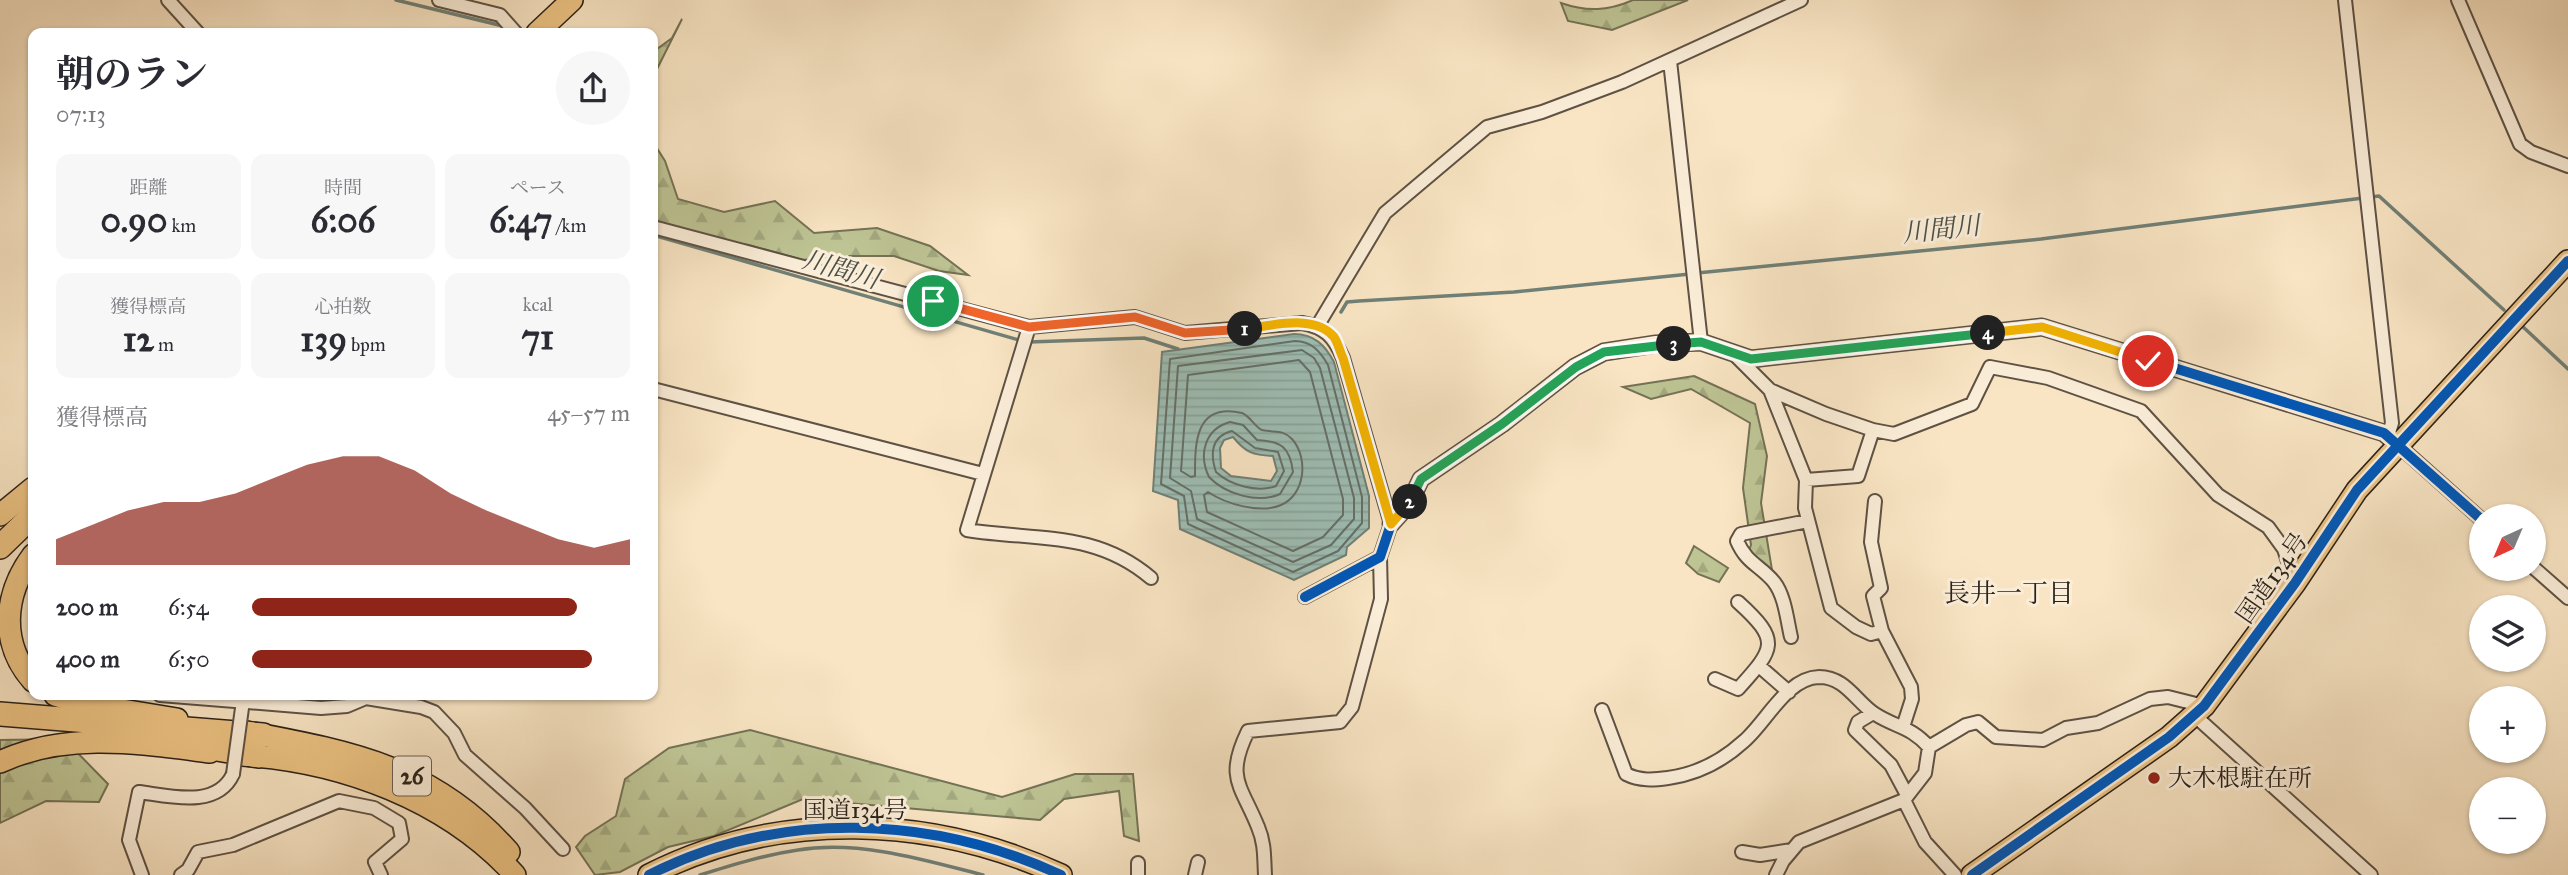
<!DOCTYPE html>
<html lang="ja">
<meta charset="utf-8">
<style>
body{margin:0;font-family:"IM FELL Great Primer","Noto Serif JP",serif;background:#f7f7f7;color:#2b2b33;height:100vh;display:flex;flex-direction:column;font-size:26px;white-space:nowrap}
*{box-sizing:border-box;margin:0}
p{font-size:23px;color:#7c7c81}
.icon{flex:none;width:38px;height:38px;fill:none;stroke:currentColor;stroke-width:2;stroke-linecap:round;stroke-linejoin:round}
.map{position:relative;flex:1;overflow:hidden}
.side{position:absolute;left:28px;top:28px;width:630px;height:672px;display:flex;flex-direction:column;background:#fff;border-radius:14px;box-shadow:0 2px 5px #0004}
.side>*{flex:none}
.needle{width:46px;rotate:224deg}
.fabs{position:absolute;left:2469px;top:504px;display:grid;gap:14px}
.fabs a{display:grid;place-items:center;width:77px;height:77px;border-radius:50%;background:#fff;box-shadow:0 2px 5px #0004;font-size:35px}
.pin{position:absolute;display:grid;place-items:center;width:60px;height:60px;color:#fff;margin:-30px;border:4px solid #fff;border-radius:50%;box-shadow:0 2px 7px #0007}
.km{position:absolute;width:35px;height:35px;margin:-18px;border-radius:50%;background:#222;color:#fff;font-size:19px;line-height:35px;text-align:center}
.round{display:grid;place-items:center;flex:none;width:74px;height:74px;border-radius:37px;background:#f7f7f7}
.headline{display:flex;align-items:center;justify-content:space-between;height:119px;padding:0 28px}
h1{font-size:38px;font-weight:700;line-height:52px}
.metrics{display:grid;grid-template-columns:repeat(3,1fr);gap:10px;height:119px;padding:7px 28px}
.metrics div{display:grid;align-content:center;border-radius:14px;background:#f7f7f7;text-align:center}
.metrics b{font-size:35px;font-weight:700}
.metrics small{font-size:19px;font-weight:400}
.metrics p{font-size:19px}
.chart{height:196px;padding:14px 28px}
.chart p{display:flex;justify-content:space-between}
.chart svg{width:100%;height:126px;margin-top:7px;fill:#8f2418;opacity:.7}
ul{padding:0 28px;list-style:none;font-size:23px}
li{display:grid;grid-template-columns:112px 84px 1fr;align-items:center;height:52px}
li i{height:18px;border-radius:9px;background:#8f2418}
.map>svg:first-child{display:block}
.forest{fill:url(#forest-firs);stroke:#747256;stroke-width:2}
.water{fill:url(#water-rules);stroke:#708077;stroke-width:2;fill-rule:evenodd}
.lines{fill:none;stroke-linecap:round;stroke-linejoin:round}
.shore{stroke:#647068;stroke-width:2}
.stream{stroke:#708077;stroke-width:3.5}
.minor-casing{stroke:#5e5244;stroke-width:16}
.tertiary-casing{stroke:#5e5244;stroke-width:19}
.primary-casing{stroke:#2a2119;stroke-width:24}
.trunk-casing{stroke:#2a2119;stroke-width:24}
.motorway-casing{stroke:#2a2119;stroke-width:26}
.minor{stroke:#fbeed9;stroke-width:12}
.tertiary{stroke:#fbeed9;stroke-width:16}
.primary{stroke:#ecc282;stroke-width:21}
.trunk{stroke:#ecc282;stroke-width:21}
.motorway{stroke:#ecc282;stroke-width:23}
.minor-bridge-casing{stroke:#5e5244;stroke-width:16;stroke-linecap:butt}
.minor-bridge{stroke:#fbeed9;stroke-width:12}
.cycleway-casing{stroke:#fbeed9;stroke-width:15}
.cycleway{stroke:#0057b8;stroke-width:10}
.split-1-casing{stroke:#fff;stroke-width:14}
.split-2-casing{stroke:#fff;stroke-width:14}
.split-3-casing{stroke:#fff;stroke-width:14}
.split-4-casing{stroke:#fff;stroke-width:14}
.split-5-casing{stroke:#fff;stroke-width:14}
.split-1{stroke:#f0652b;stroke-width:9}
.split-2{stroke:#f5b400;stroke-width:9}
.split-3{stroke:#22a559;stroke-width:9}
.split-4{stroke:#22a559;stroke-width:9}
.split-5{stroke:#f5b400;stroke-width:9}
.poi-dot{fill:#8f2418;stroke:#fbeed9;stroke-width:2.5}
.labels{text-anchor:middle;stroke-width:6;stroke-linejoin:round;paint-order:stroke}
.shield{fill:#fbeed9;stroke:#695e53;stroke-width:2}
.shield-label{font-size:23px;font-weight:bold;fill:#2a2119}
.street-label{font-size:24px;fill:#2a2119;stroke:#fbeed9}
.poi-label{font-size:24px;fill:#2a2119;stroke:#fbeed9;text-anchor:start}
.water-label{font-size:26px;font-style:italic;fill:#4d5048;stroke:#fbeed9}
.neighbourhood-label{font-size:26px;fill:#2a2119;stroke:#fbeed9}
</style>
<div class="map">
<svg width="2568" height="875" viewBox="0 0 2568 875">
<defs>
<pattern id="forest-firs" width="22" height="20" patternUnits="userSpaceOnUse" patternTransform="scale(1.75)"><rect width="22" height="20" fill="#bec494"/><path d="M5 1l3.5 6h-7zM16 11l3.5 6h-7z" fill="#a3a87f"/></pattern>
<pattern id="water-rules" width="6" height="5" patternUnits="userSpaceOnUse" patternTransform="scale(1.75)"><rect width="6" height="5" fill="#9ebfb6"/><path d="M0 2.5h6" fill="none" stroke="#88a49c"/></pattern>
</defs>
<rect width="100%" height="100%" fill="#f9e5c4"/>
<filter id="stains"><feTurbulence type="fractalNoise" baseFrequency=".00286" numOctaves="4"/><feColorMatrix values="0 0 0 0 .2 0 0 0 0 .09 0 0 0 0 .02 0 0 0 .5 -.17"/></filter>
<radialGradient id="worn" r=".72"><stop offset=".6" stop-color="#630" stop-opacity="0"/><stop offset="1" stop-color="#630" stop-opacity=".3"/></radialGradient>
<path class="forest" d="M1633 0H1688L1612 30 1568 21 1561 3C1587 12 1608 11 1633 0Z
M682 19 653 77V52L672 38Z
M653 142 665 161 678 199 724 212 775 201 814 233 877 228 930 246 968 275 939 271 894 256H836L803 260 749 245 689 236 657 222 653 204Z
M1694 376 1755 404 1767 456 1761 503 1773 576 1748 553 1751 545 1743 488 1750 423 1691 389 1651 399 1623 387Z
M1694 546 1728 568 1719 582 1698 574 1686 563Z
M750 730 1002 797 1075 774H1133L1139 841 1124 836 1119 791 1064 799 1040 820 803 799 714 836 668 847 620 872 595 875 576 847 585 836 616 816 625 779 669 748Z
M64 739 108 784 99 802 46 801 0 823V740Z"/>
<path class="water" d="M1294 334C1314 334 1325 345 1334 362L1369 496V528L1347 547 1346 555 1294 580 1180 529 1178 500 1153 491 1162 352ZM1233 437C1246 453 1253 455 1273 456L1277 471 1271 481 1231 476 1221 468 1220 448 1224 440Z"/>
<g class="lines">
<path class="shore" d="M1295 341C1311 341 1320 351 1328 365L1362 497V523L1338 551 1293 572 1188 524 1184 496 1161 484 1170 359Z
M1302 350 1314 358 1320 368 1354 498V519L1331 545 1293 562 1197 519 1191 491 1170 478 1178 366Z
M1299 360 1310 372 1343 499V515L1323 537 1293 551 1207 512 1204 495 1208 492C1226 504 1260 514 1281 505 1305 495 1309 458 1292 439 1283 429 1274 433 1262 430 1255 427 1250 416 1242 413 1194 402 1195 445 1195 476L1191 477 1181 471 1188 375Z
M1230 422 1243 425 1257 440C1281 441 1290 447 1293 472L1280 494C1258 504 1225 494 1209 477 1198 454 1205 429 1230 422Z
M1232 431 1255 448 1278 452 1284 471 1276 486C1257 493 1230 485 1216 472 1210 454 1211 436 1232 431Z"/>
<path class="stream" d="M396 0 503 26
M2371 197 2379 196 2504 310
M653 235 1019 340
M1697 273 2041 239 2363 198
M1341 312 1347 302 1359 301 1514 292 1690 274
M2521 325 2568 369
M1029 342 1144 338 1178 349
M700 875C732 865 764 855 798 850 859 840 925 860 983 875"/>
<g class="minor-casing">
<path id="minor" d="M168 0 198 33
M439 0 500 15 516 33
M2345 0 2392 423 2388 436
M2458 0 2520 144 2531 152 2568 166
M1670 61 1701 342
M653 227 1029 327 1135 317 1185 333 1302 323C1325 327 1334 337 1343 358L1391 524 1380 557 1305 597
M1318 325 1385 213 1487 127 1542 112 1622 82 1801 0
M1029 327 967 530C1035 541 1095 530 1151 578
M1736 356 1770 390 1826 414 1873 430 1894 434 1972 404 1990 367 2048 378 2141 411 2218 495 2268 527 2284 549 2295 583
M653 389 983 474
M1770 390 1806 480 1805 508 1831 608 1856 627 1871 634 1882 631
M2397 444 2482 520
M1806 480 1858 476 1873 430
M1875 501 1871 542 1881 588 1873 596 1882 631 1911 687 1912 699 1903 727
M2534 568 2568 598
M1791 637C1787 620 1785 596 1774 582 1760 565 1747 564 1737 541L1741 534 1808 521
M1759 666 1789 692
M1715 679 1738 689C1775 648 1781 641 1738 602
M160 695 321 708 347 706 366 698 421 707 434 712 454 733 465 755 525 808 563 849
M1602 710 1626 774C1640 781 1653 780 1668 778 1697 774 1721 762 1743 742 1766 723 1786 678 1819 677 1846 677 1856 702 1875 714 1897 728 1910 726 1929 747L1925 773 1904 800 1925 842 1955 875
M1873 713 1858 722 1855 730 1891 765 1907 795
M2194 715 2371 875
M1929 747 1966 725 1978 722 1996 737 2043 740 2066 728 2098 723 2150 699 2168 697 2204 706
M1742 852 1760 855 1792 850
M142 875 129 840 139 792C170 796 217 809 233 774
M181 875 188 870 198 852 233 845 339 801 374 808 399 823 402 839 375 862 381 875
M1138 875V863
M1195 875 1198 862
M1265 875C1264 858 1265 843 1258 827 1241 785 1225 778 1248 731L1340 722 1352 707 1381 599 1380 557
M1776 875 1783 861 1799 842 1904 800"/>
</g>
<g class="tertiary-casing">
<path id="tertiary" d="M1391 524 1409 504 1421 479 1502 424 1575 367 1604 352 1656 344 1701 342 1751 359 2042 327 2384 433 2397 444"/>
</g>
<g class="primary-casing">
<path id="primary" d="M537 33 572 0
M0 515 33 488
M33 555C3 595 0 644 33 681
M55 695 80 703 177 719
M247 732C352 752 435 767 509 852
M242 755C342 761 447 800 515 875
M0 762C67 731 139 743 210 752"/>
</g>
<g class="trunk-casing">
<path id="trunk" d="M649 875C779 809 931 815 1061 875
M1972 875 2169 737 2204 706 2295 583 2357 490 2568 261"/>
</g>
<g class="motorway-casing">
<path id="motorway" d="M0 547 33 515
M0 714 263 735
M193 745 259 756"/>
</g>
<use href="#minor" class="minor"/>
<use href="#tertiary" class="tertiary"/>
<use href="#primary" class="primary"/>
<use href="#trunk" class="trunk"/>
<use href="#motorway" class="motorway"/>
<g class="minor-bridge-casing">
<path id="minor-bridge" d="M233 774 242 708"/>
</g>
<use href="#minor-bridge" class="minor-bridge"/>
<g class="cycleway-casing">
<path id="cycleway" d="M1305 597 1380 557 1391 524 1409 504 1421 479 1502 424 1575 367 1604 352 1701 342 1751 359 2042 327 2384 433 2482 520
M649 875C779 809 931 815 1061 875
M1972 875 2169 737 2204 706 2295 583 2357 490 2568 261"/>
</g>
<use href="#cycleway" class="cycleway"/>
</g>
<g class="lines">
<g class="split-1-casing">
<path id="split-1" d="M933 301 1029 327 1135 317 1185 333 1245 329"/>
</g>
<g class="split-2-casing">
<path id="split-2" d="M1245 329C1271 326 1314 313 1334 337 1338 343 1340 352 1343 358L1391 524 1410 502"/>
</g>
<g class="split-3-casing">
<path id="split-3" d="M1410 502 1421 479 1502 424 1576 367 1604 352 1674 344"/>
</g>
<g class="split-4-casing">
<path id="split-4" d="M1674 344 1701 342 1751 359 1988 333"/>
</g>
<g class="split-5-casing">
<path id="split-5" d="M1988 333 2042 327 2148 361"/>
</g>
<use href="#split-1" class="split-1"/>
<use href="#split-2" class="split-2"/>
<use href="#split-3" class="split-3"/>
<use href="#split-4" class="split-4"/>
<use href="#split-5" class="split-5"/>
</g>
<circle class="poi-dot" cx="2154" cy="778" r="7"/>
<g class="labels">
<rect class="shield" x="393" y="756.5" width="38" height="39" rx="5"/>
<g class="shield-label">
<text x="412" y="784">26</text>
</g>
<g class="street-label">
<text transform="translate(2272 578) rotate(-55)" y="8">国道134号</text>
<text x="855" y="818">国道134号</text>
</g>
<g class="poi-label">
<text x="2168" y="786">大木根駐在所</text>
</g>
<g class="water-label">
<text transform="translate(1941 229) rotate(-6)" y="9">川間川</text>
<text transform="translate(841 269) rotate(16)" y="9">川間川</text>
</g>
<g class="neighbourhood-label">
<text x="2009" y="602">長井一丁目</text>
</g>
</g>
<rect width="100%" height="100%" filter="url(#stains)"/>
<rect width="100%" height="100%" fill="url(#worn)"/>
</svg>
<div class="fabs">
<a><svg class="needle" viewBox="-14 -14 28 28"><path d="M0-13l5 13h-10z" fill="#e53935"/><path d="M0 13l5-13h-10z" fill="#7c7c81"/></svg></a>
<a><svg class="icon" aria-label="layers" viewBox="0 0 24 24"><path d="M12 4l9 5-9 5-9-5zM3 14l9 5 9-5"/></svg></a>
<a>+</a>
<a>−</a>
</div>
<div class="pin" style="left:933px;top:301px;background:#1e9e55"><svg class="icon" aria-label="arrive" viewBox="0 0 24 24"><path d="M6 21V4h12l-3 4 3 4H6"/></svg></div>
<div class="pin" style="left:2148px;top:361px;background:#d93025"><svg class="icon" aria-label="check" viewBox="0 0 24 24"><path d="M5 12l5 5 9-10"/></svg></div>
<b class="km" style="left:1245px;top:329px">1</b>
<b class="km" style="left:1410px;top:502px">2</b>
<b class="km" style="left:1674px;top:344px">3</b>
<b class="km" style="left:1988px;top:333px">4</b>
<section class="side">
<div class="headline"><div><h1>朝のラン</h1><p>07:13</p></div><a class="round"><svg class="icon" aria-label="share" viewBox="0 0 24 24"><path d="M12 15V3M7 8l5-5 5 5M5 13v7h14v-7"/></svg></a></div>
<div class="metrics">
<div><p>距離</p><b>0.90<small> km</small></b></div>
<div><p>時間</p><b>6:06</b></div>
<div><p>ペース</p><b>6:47<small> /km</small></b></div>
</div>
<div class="metrics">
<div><p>獲得標高</p><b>12<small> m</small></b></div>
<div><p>心拍数</p><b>139<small> bpm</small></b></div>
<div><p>kcal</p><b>71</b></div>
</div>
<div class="chart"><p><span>獲得標高</span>45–57 m</p>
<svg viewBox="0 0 160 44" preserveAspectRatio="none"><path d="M0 44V35L10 30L20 25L30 22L40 22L50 19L60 14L70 9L80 6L90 6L100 11L110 19L120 25L130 30L140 35L150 38L160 35V44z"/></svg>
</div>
<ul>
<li><b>200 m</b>6:54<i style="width:86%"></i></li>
<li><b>400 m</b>6:50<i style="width:90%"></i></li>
</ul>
</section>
</div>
